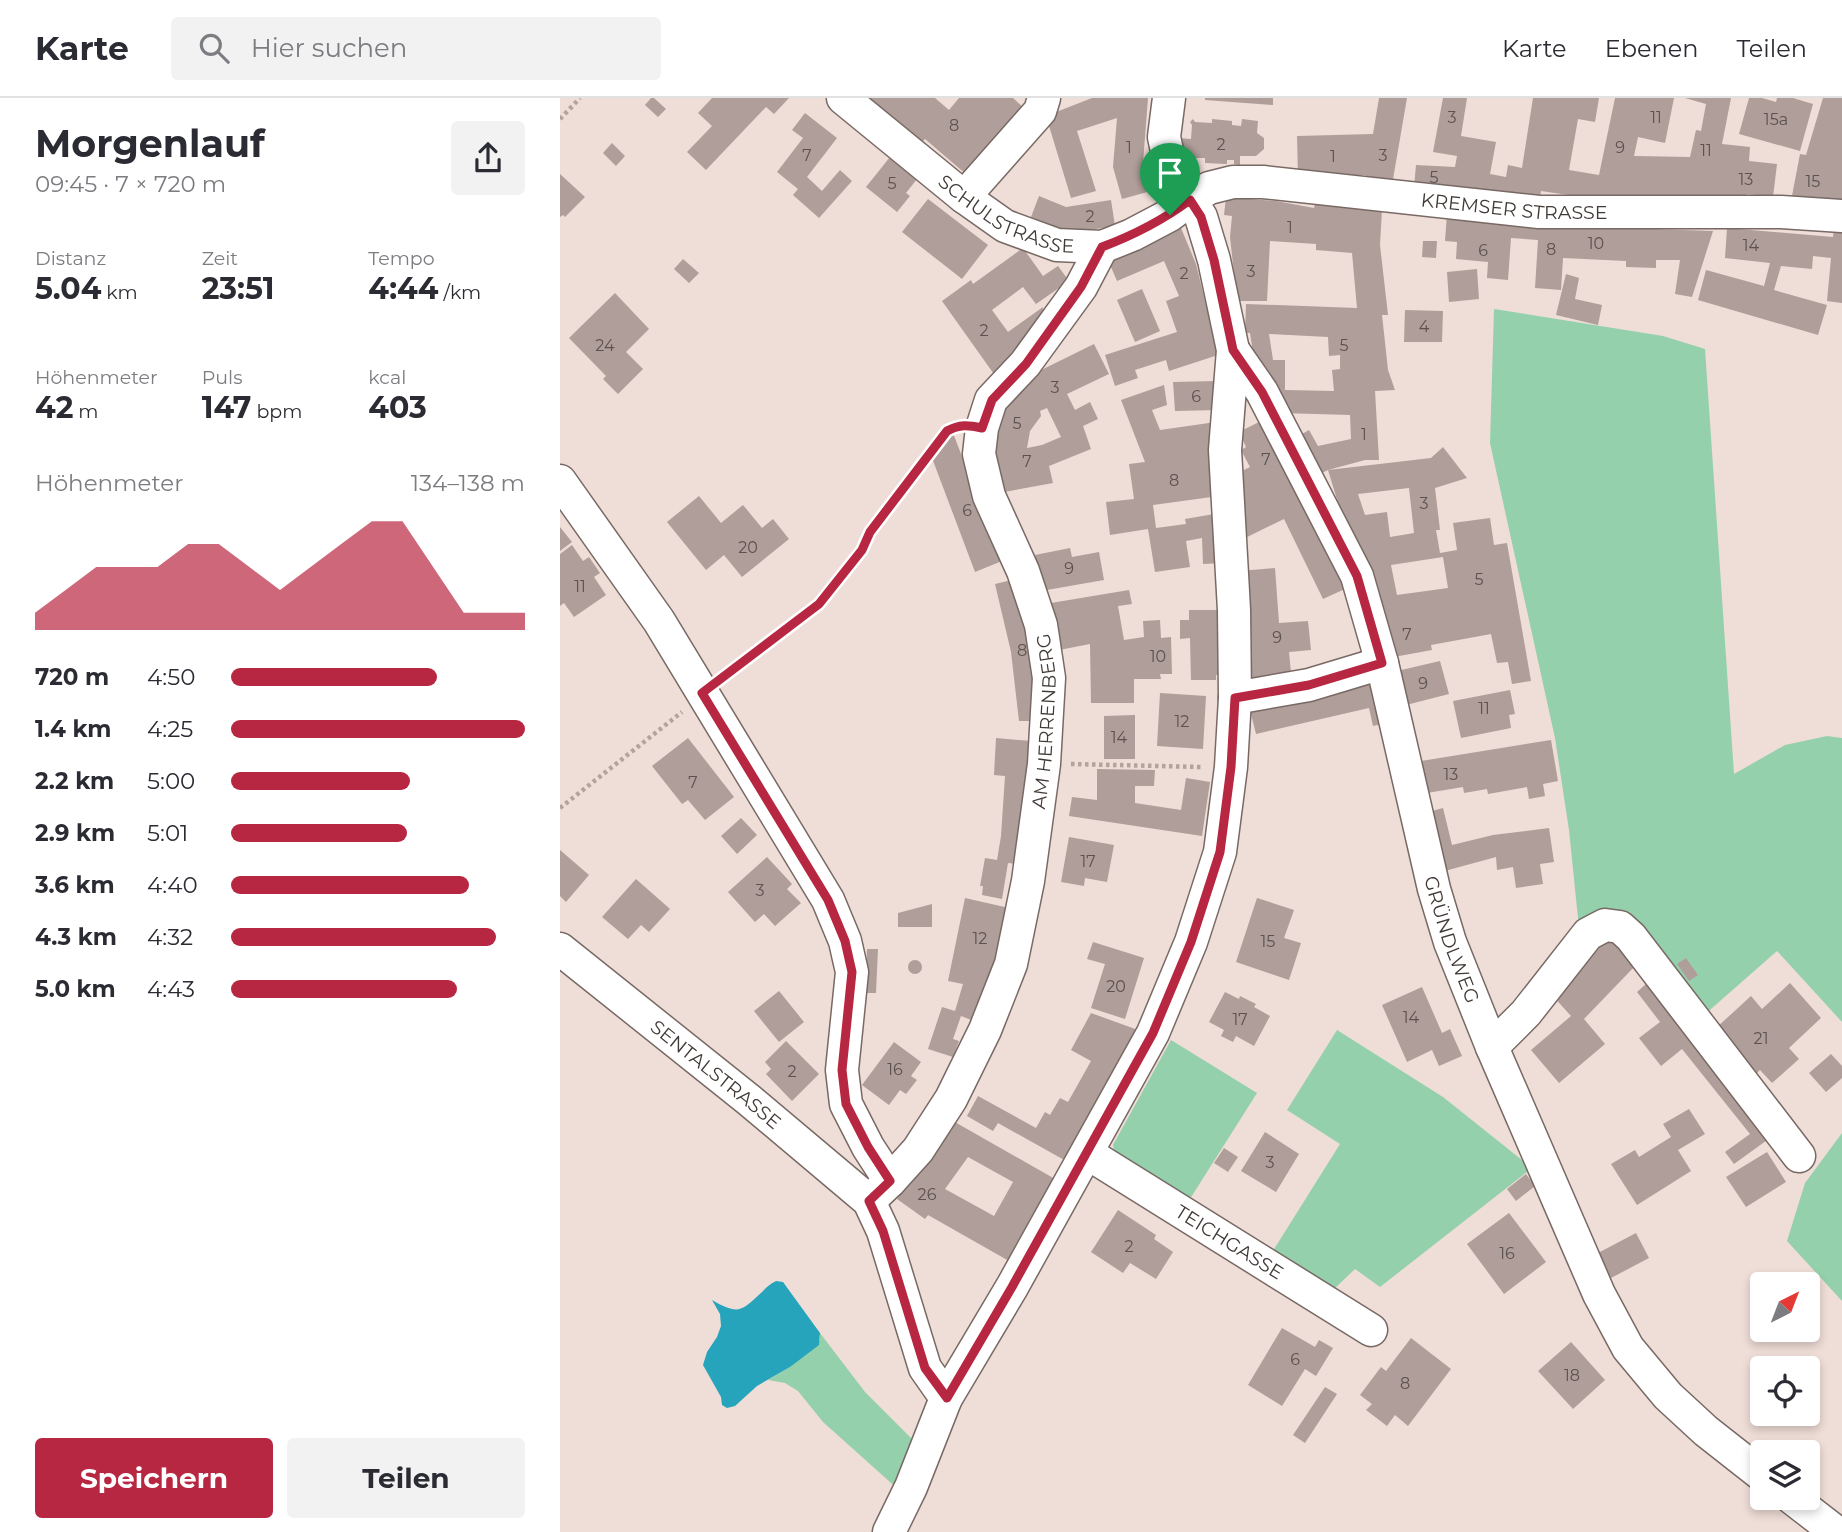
<!DOCTYPE html>
<html lang="de">
<meta charset="utf-8">
<style>
body{margin:0;font-family:Montserrat,sans-serif;background:#f2f2f3;color:#2b2b33;height:100vh;display:flex;flex-direction:column;font-size:26px;white-space:nowrap}
*{box-sizing:border-box;margin:0}
p{font-size:23px;color:#7c7c81}
.icon{flex:none;width:38px;height:38px;fill:none;stroke:currentColor;stroke-width:2;stroke-linecap:round;stroke-linejoin:round}
.map{position:relative;flex:1;overflow:hidden}
.details{display:flex;flex-direction:column;background:#fff;width:560px}
.details>*{flex:none}
.needle{width:46px;rotate:42deg}
.buttons{position:absolute;left:1190px;top:1174px;display:grid;gap:14px}
.buttons a{display:grid;place-items:center;width:70px;height:70px;border-radius:7px;background:#fff;box-shadow:0 4px 10px #0003;font-size:35px}
.pin{position:absolute;display:grid;place-items:center;width:60px;height:60px;color:#fff;margin:-72px -30px;border-radius:50% 50% 50% 0;rotate:-45deg;box-shadow:0 0 7px #0007}
.pin .icon{rotate:45deg}
.round{display:grid;place-items:center;flex:none;width:74px;height:74px;border-radius:7px;background:#f2f2f3}
.overview{display:flex;align-items:center;justify-content:space-between;height:119px;padding:0 35px}
h1{font-size:38px;font-weight:700;line-height:52px}
.stats{display:grid;grid-template-columns:repeat(3,1fr);gap:10px;height:119px;padding:7px 35px}
.stats div{display:grid;align-content:center}
.stats b{font-size:30px;font-weight:700}
.stats small{font-size:19px;font-weight:400}
.stats p{font-size:19px}
.chart{height:196px;padding:14px 35px}
.chart p{display:flex;justify-content:space-between}
.chart svg{width:100%;height:126px;margin-top:7px;fill:#b82741;opacity:.7}
.action{display:flex;gap:14px;margin-top:auto;padding:14px 35px}
.action a{flex:1;height:80px;border-radius:7px;background:#b82741;color:#fff;font-size:28px;font-weight:700;line-height:80px;text-align:center}
.action a+a{background:#f2f2f3;color:#2b2b33}
ul{padding:0 35px;list-style:none;font-size:23px}
li{display:grid;grid-template-columns:112px 84px 1fr;align-items:center;height:52px}
li i{height:18px;border-radius:9px;background:#b82741}
header{display:flex;align-items:center;gap:42px;box-sizing:border-box;height:98px;padding:0 35px;background:#fff;border-bottom:2px solid #e1e1e2}
header strong{font-size:33px}
nav{display:flex;gap:38px;margin-inline-start:auto;font-size:24px}
.search{width:490px;height:63px;background:#f2f2f3;display:flex;align-items:center;gap:18px;box-sizing:border-box;padding:0 24px;border-radius:7px;color:#7c7c81;font-size:26px}
main{display:flex;flex:1;min-height:0}
.map>svg:first-child{display:block}
.green{fill:#95d0ac}
.water{fill:#25a4bc}
.building{fill:#af9e99;fill-rule:evenodd}
.lines{fill:none;stroke-linecap:round;stroke-linejoin:round}
.minor-casing{stroke:#786964;stroke-width:35}
.path{stroke:#b2a39e;stroke-width:4.5;stroke-dasharray:3.5 3.5;stroke-linecap:butt}
.minor{stroke:#fff;stroke-width:32}
.route-casing{stroke:#fff;stroke-width:14}
.route{stroke:#b82741;stroke-width:9}
.labels{text-anchor:middle;stroke-width:5;stroke-linejoin:round;paint-order:stroke}
.number-label{font-size:16px;fill:#5c524f}
.street-label{font-size:19px;fill:#403936;stroke:#fceae4}
</style>
<header>
<strong>Karte</strong>
<div class="search"><svg class="icon" aria-label="search" viewBox="0 0 24 24"><circle cx="10" cy="10" r="6"/><path d="M15 15l6 6"/></svg>Hier suchen</div>
<nav><a>Karte</a><a>Ebenen</a><a>Teilen</a></nav>
</header>
<main>
<section class="details">
<div class="overview"><div><h1>Morgenlauf</h1><p>09:45 · 7 × 720 m</p></div><a class="round"><svg class="icon" aria-label="share" viewBox="0 0 24 24"><path d="M12 15V3M7 8l5-5 5 5M5 13v7h14v-7"/></svg></a></div>
<div class="stats">
<div><p>Distanz</p><b>5.04<small> km</small></b></div>
<div><p>Zeit</p><b>23:51</b></div>
<div><p>Tempo</p><b>4:44<small> /km</small></b></div>
</div>
<div class="stats">
<div><p>Höhenmeter</p><b>42<small> m</small></b></div>
<div><p>Puls</p><b>147<small> bpm</small></b></div>
<div><p>kcal</p><b>403</b></div>
</div>
<div class="chart"><p><span>Höhenmeter</span>134–138 m</p>
<svg viewBox="0 0 160 44" preserveAspectRatio="none"><path d="M0 44V38L10 30L20 22L30 22L40 22L50 14L60 14L70 22L80 30L90 22L100 14L110 6L120 6L130 22L140 38L150 38L160 38V44z"/></svg>
</div>
<ul>
<li><b>720 m</b>4:50<i style="width:70%"></i></li>
<li><b>1.4 km</b>4:25<i style="width:100%"></i></li>
<li><b>2.2 km</b>5:00<i style="width:61%"></i></li>
<li><b>2.9 km</b>5:01<i style="width:60%"></i></li>
<li><b>3.6 km</b>4:40<i style="width:81%"></i></li>
<li><b>4.3 km</b>4:32<i style="width:90%"></i></li>
<li><b>5.0 km</b>4:43<i style="width:77%"></i></li>
</ul>
<div class="action"><a>Speichern</a><a>Teilen</a></div>
</section>
<div class="map">
<svg width="1282" height="1434" viewBox="0 0 1282 1434">
<rect width="100%" height="100%" fill="#efddd7"/>
<path class="green" d="M934 211 1103 238 1145 251 1174 676 1225 647 1267 638 1282 640V924L1217 853 1143 918 1019 830 1009 732 995 640 930 345Z
M777 932 883 999 972 1070 820 1189 795 1171 773 1192 711 1156 780 1046 727 1012Z
M611 942 697 995 628 1104 555 1059 553 1047Z
M1282 1035V1203L1227 1143 1245 1085Z
M260 1235 305 1294 359 1348 340 1393 263 1324 238 1293 225 1285 208 1282 230 1269 260 1242Z"/>
<path class="water" d="M216 1183 223 1184 260 1235 259 1247 230 1269 197 1288 175 1308 167 1310 162 1307 161 1299 143 1267 147 1254 157 1239 161 1228 160 1216 152 1202C178 1217 181 1214 202 1194 207 1189 210 1186 216 1183Z"/>
<path class="building" d="M91 0H94L106 11 98 19 85 7Z
M152 0H229L214 16 206 9 146 72 127 54 152 28 138 15Z
M306 0H375L389 12 399 0H453L465 11 407 77 365 41 360 46Z
M532 0H588L583 65 591 93 562 101 553 69 557 20 517 33 536 93 511 100 486 18Z
M645 0H713V7L645 2Z
M819 0H847L832 87 805 82 806 77 738 79 737 38 813 36Z
M883 0H907L901 38 936 44 930 76 946 79 948 67 962 70 973 0H1039L1035 24 1018 21 1009 72 1039 77 1055 0H1114L1105 45 1078 39 1074 58 1130 59 1136 32 1141 33 1146 6 1125 0H1171L1162 46 1190 49 1189 63 1217 66 1213 99 1187 96 1186 102 1036 101 981 93 979 107 854 89 856 67 895 69 897 58 873 54Z
M1189 0H1202L1216 4 1217 0H1233L1253 6 1240 53 1179 36Z
M1263 0H1282V108L1231 103 1240 56 1246 57Z
M245 15 277 40 247 79 262 93 280 72 292 83 259 120 233 97 238 91 217 74 243 40 232 32Z
M633 21 635 24 652 25V21L672 23V27L681 28 682 21 698 23 697 35 704 40V51L696 58H680V67L674 66V62H667V66L645 65V60H633L630 63 627 60 630 55 617 54 618 40 631 41 632 27 630 24Z
M52 45 65 58 56 68 43 55Z
M330 59 357 81 346 95 350 98 337 114 306 89Z
M0 76 25 99 5 119 3 117 0 119Z
M479 98 506 109 551 102 555 128 510 135 471 119Z
M666 99 716 103 754 110 755 105 822 111 820 147 828 217H822L828 272 835 292 815 293 819 362H805L768 372 756 378 735 340 749 332 758 348 791 341 790 317 721 315V292L706 291 695 267 690 235H685L686 206 797 210 792 155 756 152V146L710 143 707 203H677L670 139 672 118 664 117ZM709 236 768 239 769 258 780 257V271L772 272 774 293 725 292V262H713Z
M368 101 428 147 402 181 342 134Z
M887 116 1005 128 1153 133 1132 199 1115 196 1120 162H1096V170L1066 169V163L1003 160 1001 192 975 190 978 142 951 140 948 182 927 180 928 164 896 161 897 144 885 143Z
M1274 128H1282V205L1267 203 1271 160 1253 158 1252 171 1221 168 1214 192 1267 207 1258 237 1138 202 1146 172 1204 188 1210 165 1165 160 1167 130 1273 139Z
M621 130 636 166 650 223 661 256 609 273 606 262 575 272 578 280 555 288 545 257 617 234 606 203 619 198 604 163 557 183 548 162Z
M863 143H877L876 160 862 159Z
M463 150 483 178 498 168 509 183 476 206 463 189 432 212 448 234 483 209 482 230 436 279 382 203 411 182 413 186Z
M123 161 139 175 129 185 114 171Z
M917 171 919 201 889 204 887 174Z
M1006 176 1019 180 1015 201 1042 207 1038 227 996 217Z
M582 191 600 233 575 244 557 202Z
M55 195 89 231 66 254 83 271 58 296 43 281 46 278 9 240Z
M845 212 883 213 882 244H844Z
M534 246 549 276 507 296 515 312 530 304 538 321 523 328 531 351 489 368 493 385 439 395 431 357 441 312 463 281ZM487 310 501 339 482 347 467 350 470 333 481 318 480 313Z
M657 283 658 312 615 313 613 284Z
M604 287 607 307 592 312 600 332 656 324 659 398 593 407 596 430 626 426 625 421 660 415 663 465 643 466 642 440 626 443 630 469 595 474 588 431 550 437 546 404 574 401 569 366 585 364 561 302Z
M705 321 787 490 763 501 724 421 681 442 676 376 690 369 681 352 686 349 679 334Z
M393 335 442 463 415 474 372 360Z
M883 349 907 380 875 390 880 432H876L880 455 897 452 893 425 930 420 934 447 947 445 971 583 952 586 948 564 937 565 931 536 871 547 872 552 828 560 811 469 802 471 797 443 790 444 768 372 871 360ZM849 390 854 435 830 439 827 414 805 417 798 396ZM883 459 888 490 837 497 831 467Z
M139 398 161 425 183 407 202 430 213 421 229 441 182 479 164 457 146 472 107 424Z
M0 429 12 444 0 453Z
M12 447 23 463 29 459 40 475 34 479 46 497 14 519 4 505 0 508V456Z
M510 450 512 459 539 454 544 482 481 493 475 457Z
M715 470 719 525 748 523 751 552 729 554 732 586 700 588 688 576 680 473Z
M456 481 473 550 479 606 473 623H459L451 554 435 486Z
M569 492 572 506 558 508 564 542 584 539 583 523 600 522 601 540 611 539 612 576H600L601 581H574V605H531L530 546 499 552 491 505Z
M629 512H663L665 576 656 577V582H631L630 540 620 541V522H629Z
M880 563 889 596 846 607 837 573Z
M817 583 826 625 813 628 809 610 696 636 690 612Z
M950 592 955 616 949 617 951 630 901 640 893 603Z
M600 595 646 598 643 651 597 648Z
M575 617V661H544V618Z
M128 640 174 699 145 722 128 702 122 706 92 668Z
M436 640 471 643 459 766 448 765 442 801 422 797 423 788H420L425 760 437 762 441 738 445 678 434 677Z
M991 642 998 683 983 686 985 698 969 701 967 689 928 696 927 691 904 695 903 689 861 696 855 664Z
M537 671 595 672 594 688H575V705L621 712 626 680 650 684 642 738 509 718 512 699 537 702Z
M883 710 892 747 933 737 989 730 994 764 980 766 983 786 956 790 953 769 937 772 936 759 881 774 865 715Z
M181 720 197 737 177 756 161 738Z
M509 739 554 747 547 784 525 780 524 788 501 784Z
M0 752 29 777 6 804 0 798Z
M207 759 232 786 227 791 241 805 215 828 204 816 195 824 168 794Z
M76 781 110 811 89 834 81 827 68 841 42 819Z
M405 800 449 810 436 871 414 923 401 918 393 941 399 943 393 959 368 951 382 909 395 913 403 886 388 883Z
M697 800 734 812 724 840 741 845 729 882 676 864Z
M372 806V829H338V815Z
M1048 836 1075 868 1024 921 1045 946 999 985 971 952 1011 918 991 896Z
M533 844 584 860 565 921 531 910 545 866 527 861Z
M307 851H318L316 895H306Z
M1126 860 1138 877 1129 883 1117 866Z
M348 869a7 7 0 1 1 14 0a7 7 0 1 1-14 0Z
M1087 885 1210 1040 1174 1066 1165 1054 1190 1036 1122 951 1101 968 1079 940 1100 924 1077 894Z
M1230 885 1261 920 1229 950 1239 961 1212 985 1200 972 1195 977 1155 931 1191 898 1202 911Z
M862 889 882 935 890 931 902 958 879 968 872 952 847 964 822 907Z
M219 893 244 924 219 944 194 913Z
M665 894 679 901 680 898 696 906 694 909 710 918 694 948 676 938 673 944 661 938 664 932 649 924Z
M531 915 578 932 506 1063 438 1025 433 1033 407 1018 418 998 476 1030 485 1014 490 1017 500 1000 508 1004 531 963 511 952Z
M226 943 259 976 232 1003 206 976 211 971 205 964Z
M334 944 361 964 351 978 357 982 346 996 340 992 329 1007 302 987Z
M1271 956 1282 968V980L1266 994 1249 975Z
M1129 1011 1145 1036 1118 1052 1131 1073 1077 1107 1051 1066 1075 1052 1079 1059 1111 1039 1103 1026Z
M393 1023 495 1081 449 1163 368 1117 365 1121 337 1101ZM408 1059 453 1084 434 1118 385 1091Z
M705 1034 739 1056 716 1094 681 1073Z
M664 1050 678 1059 668 1074 654 1065Z
M1207 1054 1226 1084 1186 1109 1166 1079Z
M966 1076 975 1088 956 1103 947 1091Z
M558 1112 596 1137 594 1141 613 1154 596 1181 570 1165 563 1175 531 1154Z
M949 1115 986 1164 944 1196 907 1146Z
M1076 1135 1089 1160 1051 1180 1038 1155Z
M722 1230 755 1249 759 1242 773 1250 756 1278 745 1271 722 1308 688 1287Z
M851 1240 891 1271 848 1328 835 1317 827 1328 806 1312 812 1306 800 1297 821 1269 826 1273Z
M1011 1244 1045 1282 1013 1311 978 1273Z
M765 1289 777 1296 745 1345 733 1337Z"/>
<g class="lines">
<g class="minor-casing">
<g id="minor">
<path id="s1" d="M283 0 404 99 445 128 497 147 542 149 572 137 610 117 630 102 649 90 673 84H703L979 114H1221L1282 118"/>
<path d="M404 99 480 13 484 0"/>
<path id="s2" d="M673 252 702 294 797 478 822 565 874 791 890 844 932 949 1039 1196 1068 1250 1108 1298 1146 1333 1202 1377"/>
<path d="M0 383 99 523 268 802 285 843 292 874 282 972 286 1006 308 1049 330 1083"/>
<path d="M675 600 749 587 822 565"/>
<path id="s3" d="M0 851 189 1002 309 1103 323 1133 365 1270 386 1300"/>
<path d="M932 949 966 915 1028 836 1045 827 1060 829 1071 839 1239 1058"/>
<path id="s4" d="M527 1055 811 1232"/>
<path id="s5" d="M309 1103 330 1083 358 1052 391 1001 425 932 451 866 468 783 484 666 489 580 481 527 463 473 429 398 419 356 422 330 431 302 465 266 521 189 542 149"/>
<path d="M1232 1400 1276 1434"/>
<path d="M329 1434 351 1389 386 1300 452 1189 593 935 631 844 660 754 671 669 675 600 674 512 665 352 673 252 654 162 641 119 611 71 604 39 609 0"/>
</g>
</g>
<path class="path" d="M0 21 20 0
M166 576 259 505 302 452 310 434 387 333 394 329
M511 666 642 669
M0 710 122 614"/>
<use href="#minor" class="minor"/>
</g>
<g class="lines">
<g class="route-casing">
<path id="route" d="M630 102 641 119 654 162 673 252 702 294 797 478 822 565 749 587 675 600 671 669 660 754 631 844 593 935 452 1189 387 1300 365 1270 323 1133 309 1103 330 1083 308 1049 286 1006 282 972 292 874 285 843 268 802 142 595 259 506 302 452 310 434 387 333C400 326 408 327 422 330L432 302 466 266 521 189 542 149C574 137 603 122 630 102Z"/>
</g>
<use href="#route" class="route"/>
</g>
<g class="labels">
<g class="number-label">
<text x="892" y="25">3</text>
<text x="1096" y="25">11</text>
<text x="1216" y="27">15a</text>
<text x="394" y="33">8</text>
<text x="661" y="52">2</text>
<text x="569" y="55">1</text>
<text x="1060" y="55">9</text>
<text x="1146" y="58">11</text>
<text x="247" y="63">7</text>
<text x="823" y="63">3</text>
<text x="773" y="64">1</text>
<text x="874" y="85">5</text>
<text x="1186" y="87">13</text>
<text x="1253" y="89">15</text>
<text x="332" y="91">5</text>
<text x="530" y="124">2</text>
<text x="730" y="135">1</text>
<text x="1036" y="151">10</text>
<text x="1191" y="153">14</text>
<text x="991" y="157">8</text>
<text x="923" y="158">6</text>
<text x="691" y="179">3</text>
<text x="624" y="181">2</text>
<text x="864" y="234">4</text>
<text x="424" y="238">2</text>
<text x="45" y="253">24</text>
<text x="784" y="253">5</text>
<text x="495" y="295">3</text>
<text x="636" y="304">6</text>
<text x="457" y="331">5</text>
<text x="804" y="342">1</text>
<text x="706" y="367">7</text>
<text x="467" y="369">7</text>
<text x="614" y="388">8</text>
<text x="864" y="411">3</text>
<text x="407" y="418">6</text>
<text x="188" y="455">20</text>
<text x="509" y="476">9</text>
<text x="919" y="487">5</text>
<text x="20" y="494">11</text>
<text x="847" y="542">7</text>
<text x="717" y="545">9</text>
<text x="462" y="558">8</text>
<text x="598" y="564">10</text>
<text x="863" y="591">9</text>
<text x="924" y="616">11</text>
<text x="622" y="629">12</text>
<text x="559" y="645">14</text>
<text x="891" y="682">13</text>
<text x="133" y="690">7</text>
<text x="528" y="769">17</text>
<text x="200" y="798">3</text>
<text x="420" y="846">12</text>
<text x="708" y="849">15</text>
<text x="556" y="894">20</text>
<text x="851" y="925">14</text>
<text x="680" y="927">17</text>
<text x="1201" y="946">21</text>
<text x="335" y="977">16</text>
<text x="232" y="979">2</text>
<text x="710" y="1070">3</text>
<text x="367" y="1102">26</text>
<text x="569" y="1154">2</text>
<text x="947" y="1161">16</text>
<text x="735" y="1267">6</text>
<text x="1012" y="1283">18</text>
<text x="845" y="1291">8</text>
</g>
<g class="street-label">
<text dy="7" stroke="none"><textPath href="#s1" startOffset="737">KREMSER STRASSE</textPath></text>
<text dy="7" stroke="none"><textPath href="#s1" startOffset="203">SCHULSTRASSE</textPath></text>
<text dy="7" stroke="none"><textPath href="#s5" startOffset="525">AM HERRENBERG</textPath></text>
<text dy="7" stroke="none"><textPath href="#s2" startOffset="634">GRÜNDLWEG</textPath></text>
<text dy="7" stroke="none"><textPath href="#s3" startOffset="200">SENTALSTRASSE</textPath></text>
<text dy="7" stroke="none"><textPath href="#s4" startOffset="168">TEICHGASSE</textPath></text>
</g>
</g>
</svg>
<div class="buttons">
<a><svg class="needle" viewBox="-14 -14 28 28"><path d="M0-13l5 13h-10z" fill="#e53935"/><path d="M0 13l5-13h-10z" fill="#7c7c81"/></svg></a>
<a><svg class="icon" aria-label="locate" viewBox="0 0 24 24"><circle cx="12" cy="12" r="6"/><path d="M12 2v4M12 18v4M2 12h4M18 12h4"/></svg></a>
<a><svg class="icon" aria-label="layers" viewBox="0 0 24 24"><path d="M12 4l9 5-9 5-9-5zM3 14l9 5 9-5"/></svg></a>
</div>
<div class="pin" style="left:610px;top:117px;background:#1e9e55"><svg class="icon" aria-label="arrive" viewBox="0 0 24 24"><path d="M6 21V4h12l-3 4 3 4H6"/></svg></div>
</div>
</main>
